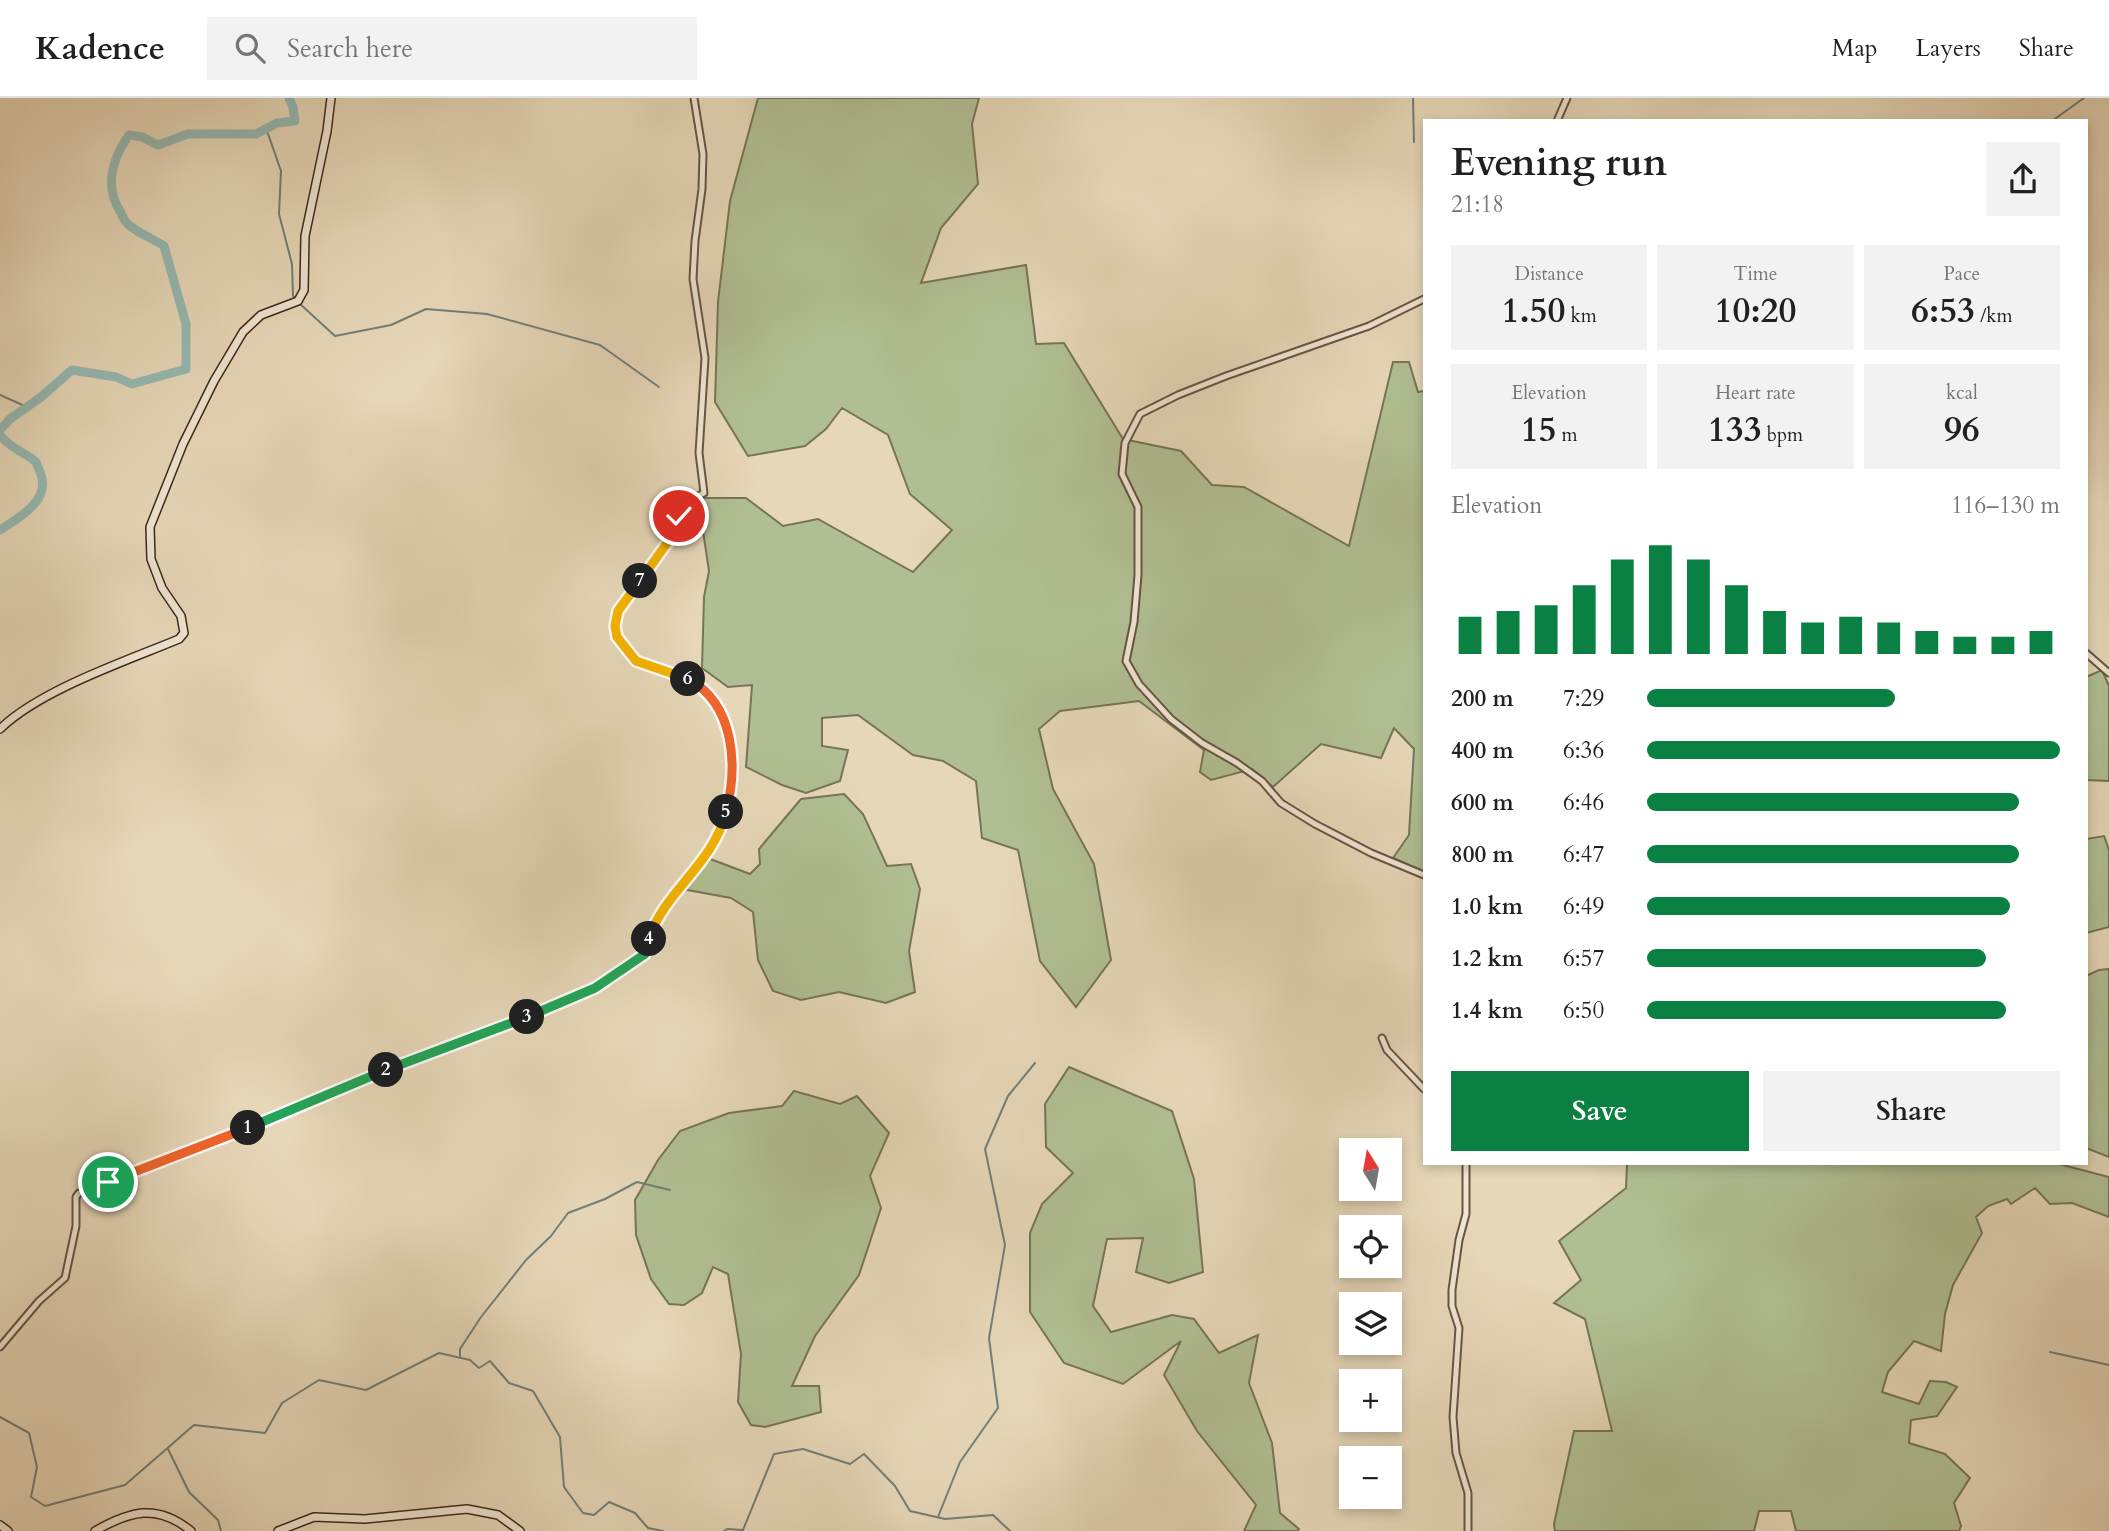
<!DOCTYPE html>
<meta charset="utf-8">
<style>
body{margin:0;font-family:Cardo,serif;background:#f2f2f2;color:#202124;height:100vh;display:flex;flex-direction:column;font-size:26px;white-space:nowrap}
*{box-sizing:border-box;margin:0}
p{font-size:23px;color:#757577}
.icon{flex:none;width:38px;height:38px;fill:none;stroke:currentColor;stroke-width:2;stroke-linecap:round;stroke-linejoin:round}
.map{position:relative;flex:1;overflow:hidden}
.panel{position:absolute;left:1423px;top:21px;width:665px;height:1046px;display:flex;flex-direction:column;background:#fff;border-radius:0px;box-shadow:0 4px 10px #0003}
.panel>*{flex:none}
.needle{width:46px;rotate:349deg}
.controls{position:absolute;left:1339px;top:1040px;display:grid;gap:14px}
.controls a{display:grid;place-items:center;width:63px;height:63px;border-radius:0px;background:#fff;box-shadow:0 4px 10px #0003;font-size:35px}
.pin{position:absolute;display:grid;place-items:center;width:60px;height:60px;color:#fff;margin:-30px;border:4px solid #fff;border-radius:50%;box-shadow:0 2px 7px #0007}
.km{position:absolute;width:35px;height:35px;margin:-18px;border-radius:50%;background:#222;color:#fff;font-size:19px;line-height:35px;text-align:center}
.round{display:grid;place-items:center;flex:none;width:74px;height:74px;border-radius:0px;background:#f2f2f2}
.summary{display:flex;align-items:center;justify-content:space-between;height:119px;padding:0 28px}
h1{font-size:38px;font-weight:700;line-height:52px}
.metrics{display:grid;grid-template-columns:repeat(3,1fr);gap:10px;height:119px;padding:7px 28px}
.metrics div{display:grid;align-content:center;border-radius:0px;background:#f2f2f2;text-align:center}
.metrics b{font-size:35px;font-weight:700}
.metrics small{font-size:19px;font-weight:400}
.metrics p{font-size:19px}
.chart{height:196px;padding:14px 28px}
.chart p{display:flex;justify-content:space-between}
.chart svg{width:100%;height:126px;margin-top:7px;stroke:#0b8043;stroke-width:6}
.primary-button{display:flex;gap:14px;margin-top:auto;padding:14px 28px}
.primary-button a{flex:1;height:80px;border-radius:0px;background:#0b8043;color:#fff;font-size:28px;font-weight:700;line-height:80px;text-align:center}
.primary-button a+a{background:#f2f2f2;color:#202124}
ul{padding:0 28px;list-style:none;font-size:23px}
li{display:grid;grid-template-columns:112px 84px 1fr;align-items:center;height:52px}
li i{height:18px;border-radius:9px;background:#0b8043}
header{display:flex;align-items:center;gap:42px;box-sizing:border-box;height:98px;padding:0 35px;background:#fff;border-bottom:2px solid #e0e0e0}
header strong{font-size:33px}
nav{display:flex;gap:38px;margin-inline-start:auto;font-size:24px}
.search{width:490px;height:63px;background:#f2f2f2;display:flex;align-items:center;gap:18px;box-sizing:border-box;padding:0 24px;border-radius:0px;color:#757577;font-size:26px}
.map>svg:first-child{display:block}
.green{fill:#b0bf93;stroke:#777458;stroke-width:2}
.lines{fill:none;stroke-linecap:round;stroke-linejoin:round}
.stream{stroke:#737f76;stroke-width:2}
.river{stroke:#96b9b2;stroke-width:9}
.street-casing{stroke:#685444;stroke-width:9}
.secondary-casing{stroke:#3e281d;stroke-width:10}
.street{stroke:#efe5d1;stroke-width:5}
.secondary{stroke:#efe5d1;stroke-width:7}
.split-1-casing{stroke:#fff;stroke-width:14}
.split-2-casing{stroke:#fff;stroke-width:14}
.split-3-casing{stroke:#fff;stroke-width:14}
.split-4-casing{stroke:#fff;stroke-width:14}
.split-5-casing{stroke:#fff;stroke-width:14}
.split-6-casing{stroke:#fff;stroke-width:14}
.split-7-casing{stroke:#fff;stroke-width:14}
.split-8-casing{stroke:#fff;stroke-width:14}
.split-1{stroke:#f0652b;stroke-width:9}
.split-2{stroke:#22a559;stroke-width:9}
.split-3{stroke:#22a559;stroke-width:9}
.split-4{stroke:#22a559;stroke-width:9}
.split-5{stroke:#f5b400;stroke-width:9}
.split-6{stroke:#f0652b;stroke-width:9}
.split-7{stroke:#f5b400;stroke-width:9}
.split-8{stroke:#f5b400;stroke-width:9}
</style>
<header>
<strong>Kadence</strong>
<div class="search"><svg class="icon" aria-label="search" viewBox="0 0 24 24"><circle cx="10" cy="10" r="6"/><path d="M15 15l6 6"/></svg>Search here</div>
<nav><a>Map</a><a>Layers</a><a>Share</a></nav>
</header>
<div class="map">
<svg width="2109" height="1433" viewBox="0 0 2109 1433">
<rect width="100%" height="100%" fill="#e6d7b8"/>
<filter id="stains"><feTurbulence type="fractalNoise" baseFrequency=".00286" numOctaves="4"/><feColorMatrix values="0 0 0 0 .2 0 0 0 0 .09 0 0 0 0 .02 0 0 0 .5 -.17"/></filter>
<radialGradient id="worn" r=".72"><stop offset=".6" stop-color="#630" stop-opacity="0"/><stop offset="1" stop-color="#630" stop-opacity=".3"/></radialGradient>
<path class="green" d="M758 0H979L972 26 978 86 941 130 921 185 1026 167 1036 246 1064 245 1123 341 1181 353 1212 387 1244 389 1349 448 1393 264H1409L1418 294 1424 293V774L1393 760 1409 737 1414 651 1394 630 1381 660 1321 646 1273 689 1252 671 1211 682 1200 674 1204 652 1139 603 1060 613 1039 631 1053 691 1094 766 1111 862 1076 909 1040 863 1018 752 982 740 976 683 943 663 913 657 858 617 822 620V648L848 652 840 683 806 695 782 687 746 669 752 587 728 589 702 570 704 499 709 473 703 433 687 420 704 400H746L783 428 818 421 913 474 952 432 910 396 888 337 842 310 826 331 805 348 748 358 715 304 718 204 730 103Z
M2102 572 2109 588V683L2086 682V579Z
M844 696 863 716 887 768 911 766 920 791 909 853 915 894 886 905 839 894 801 902 773 893 758 862 753 814 731 800 682 791 705 759 750 776 760 766 759 751 801 701Z
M2104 738 2109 752V829L2086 835V741Z
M2109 871V1059L2086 1050V878L2099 872Z
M1069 969 1172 1013 1194 1081 1203 1174 1169 1185 1136 1174 1143 1140 1107 1141 1093 1208 1111 1234 1172 1217 1194 1221 1219 1255 1258 1237 1249 1285 1272 1345 1280 1415 1299 1431 1297 1433H1244L1256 1407 1197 1333 1164 1277 1181 1243 1123 1286 1064 1265 1030 1214V1135L1042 1106 1073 1075 1046 1049 1045 1006Z
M794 993 840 1006 857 998 889 1035 870 1078 881 1110 859 1177 815 1238 792 1288H819L821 1314 765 1329 751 1327 738 1304 741 1256 728 1176 713 1169 702 1195 684 1207 669 1206 651 1181 636 1137 635 1102 658 1062 680 1033 729 1015 782 1008Z
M1627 1066H2059L2109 1079V1119L2072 1105 2050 1106 2035 1090 2011 1106 2007 1101 1988 1108 1976 1119 1982 1135 1953 1187 1945 1216 1941 1253 1914 1243 1888 1274 1882 1294 1919 1306 1930 1283 1946 1284 1957 1289 1937 1318 1911 1322 1909 1345 1945 1356 1970 1380 1954 1405 1961 1428 1959 1433H1796L1791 1413H1759L1754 1433H1555L1554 1426 1574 1333H1612L1585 1221 1554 1205 1581 1182 1559 1143 1626 1090Z"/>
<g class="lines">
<path class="stream" d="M1413 0 1414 44
M2052 23 2084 0
M266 30 281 73 279 116 292 166 293 198 296 201
M299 205 335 238 391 227 426 211 487 216 600 247 659 289
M0 297 27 309
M2050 1254 2109 1267
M460 1259V1251L481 1219 526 1162 551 1138 568 1115 605 1101 637 1084 670 1092
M0 1319 29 1335 37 1369 31 1399 45 1408 125 1387 194 1327 265 1335 282 1305 319 1282 366 1292 439 1255 470 1262 479 1270 490 1263 509 1285 533 1293 560 1339 564 1389 583 1415 594 1417 609 1404 635 1415 648 1430 663 1433
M168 1351 189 1394 218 1422 221 1433
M938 1419 960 1364 998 1310 989 1240 1005 1147 985 1051 1008 998 1035 965
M724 1433 727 1431 743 1432 774 1356 803 1351 850 1366 864 1356 895 1388 910 1413 945 1421 993 1417 1010 1433"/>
<path class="river" d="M0 332 10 321 41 299 72 272 116 279 132 286 186 271V226L164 148C153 141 141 136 130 128 126 125 123 120 121 115 104 89 112 61 129 37L142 39 158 47 188 36H256L277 25 295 23 293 9 289 0
M0 337C12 352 25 354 36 364 37 366 39 372 40 374 52 402 20 419 0 432"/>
<g class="street-casing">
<path id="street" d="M1557 23 1567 0
M1424 201 1369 228 1226 278 1178 297 1140 316 1125 345 1122 376 1138 409V477L1134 524 1126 563 1139 586 1171 621 1202 645 1237 665 1262 683 1281 705 1315 726 1371 755 1424 777
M2086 555 2109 575
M1382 940 1387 952 1424 991
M1466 1066V1116L1459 1142 1452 1192V1208L1459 1230 1453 1319 1456 1355 1468 1395V1433
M0 1249 39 1203 65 1180 76 1128V1099L79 1095 174 1061 385 973 573 901 595 890 630 864 645 856 652 832 665 811 718 740 729 704 732 659 720 612 714 601 696 585 680 576 636 563 619 544 615 528 623 503 670 441 683 410 690 402 704 395 699 355 705 260 693 181 695 143 702 91 703 56 694 0"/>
</g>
<g class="secondary-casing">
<path id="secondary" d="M0 631C40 592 126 563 179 541L184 535 181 518 162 490 151 461 150 429 183 346 214 283 243 234 261 217 298 203 304 192 305 138 327 33 331 0
M0 1427 8 1433
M95 1433C130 1413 157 1405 191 1433
M278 1433 314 1419 365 1421 467 1411 498 1417 520 1433"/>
</g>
<use href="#street" class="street"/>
<use href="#secondary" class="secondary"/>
</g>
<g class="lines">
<g class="split-1-casing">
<path id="split-1" d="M108 1084 248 1030"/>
</g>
<g class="split-2-casing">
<path id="split-2" d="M248 1030 386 972"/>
</g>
<g class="split-3-casing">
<path id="split-3" d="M386 972 527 919"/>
</g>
<g class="split-4-casing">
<path id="split-4" d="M527 919 595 890 645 856 649 841"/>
</g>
<g class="split-5-casing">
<path id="split-5" d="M649 841C664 793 713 767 726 714"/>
</g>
<g class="split-6-casing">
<path id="split-6" d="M688 581C735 606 738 668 726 714"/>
</g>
<g class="split-7-casing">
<path id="split-7" d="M640 483 618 513 615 528 617 539 636 563 688 581"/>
</g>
<g class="split-8-casing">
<path id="split-8" d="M640 483 670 441 679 418"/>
</g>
<use href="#split-1" class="split-1"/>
<use href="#split-2" class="split-2"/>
<use href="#split-3" class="split-3"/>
<use href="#split-4" class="split-4"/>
<use href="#split-5" class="split-5"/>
<use href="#split-6" class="split-6"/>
<use href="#split-7" class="split-7"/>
<use href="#split-8" class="split-8"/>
</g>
<rect width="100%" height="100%" filter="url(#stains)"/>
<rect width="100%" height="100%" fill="url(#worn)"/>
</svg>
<div class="controls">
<a><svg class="needle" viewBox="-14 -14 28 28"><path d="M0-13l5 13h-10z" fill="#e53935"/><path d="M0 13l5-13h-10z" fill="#757577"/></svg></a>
<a><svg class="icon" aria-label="locate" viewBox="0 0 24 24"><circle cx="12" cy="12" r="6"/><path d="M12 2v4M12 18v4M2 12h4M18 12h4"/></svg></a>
<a><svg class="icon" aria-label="layers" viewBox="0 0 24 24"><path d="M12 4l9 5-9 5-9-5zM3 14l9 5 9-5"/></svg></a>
<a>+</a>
<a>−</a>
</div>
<div class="pin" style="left:108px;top:1084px;background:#1e9e55"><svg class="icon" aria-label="arrive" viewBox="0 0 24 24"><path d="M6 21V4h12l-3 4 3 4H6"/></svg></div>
<div class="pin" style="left:679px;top:418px;background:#d93025"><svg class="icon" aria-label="check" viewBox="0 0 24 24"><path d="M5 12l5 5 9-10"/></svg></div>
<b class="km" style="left:248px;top:1030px">1</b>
<b class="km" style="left:386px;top:972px">2</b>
<b class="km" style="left:527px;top:919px">3</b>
<b class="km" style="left:649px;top:841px">4</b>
<b class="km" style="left:726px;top:714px">5</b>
<b class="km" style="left:688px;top:581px">6</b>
<b class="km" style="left:640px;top:483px">7</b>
<section class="panel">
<div class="summary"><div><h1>Evening run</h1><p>21:18</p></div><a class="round"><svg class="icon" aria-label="share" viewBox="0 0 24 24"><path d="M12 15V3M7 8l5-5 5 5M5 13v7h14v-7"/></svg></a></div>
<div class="metrics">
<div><p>Distance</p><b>1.50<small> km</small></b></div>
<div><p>Time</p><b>10:20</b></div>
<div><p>Pace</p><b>6:53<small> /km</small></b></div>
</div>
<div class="metrics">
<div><p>Elevation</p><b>15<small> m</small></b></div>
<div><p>Heart rate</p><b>133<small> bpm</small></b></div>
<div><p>kcal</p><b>96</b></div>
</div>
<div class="chart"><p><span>Elevation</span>116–130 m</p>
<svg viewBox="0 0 160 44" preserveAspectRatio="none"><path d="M5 44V31M15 44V29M25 44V27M35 44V20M45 44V11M55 44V6M65 44V11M75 44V20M85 44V29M95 44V33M105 44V31M115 44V33M125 44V36M135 44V38M145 44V38M155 44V36"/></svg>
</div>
<ul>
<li><b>200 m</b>7:29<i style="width:60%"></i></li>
<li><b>400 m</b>6:36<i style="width:100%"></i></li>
<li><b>600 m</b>6:46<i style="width:90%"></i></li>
<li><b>800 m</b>6:47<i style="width:90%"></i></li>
<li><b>1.0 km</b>6:49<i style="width:88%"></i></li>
<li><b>1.2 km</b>6:57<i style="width:82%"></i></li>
<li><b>1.4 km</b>6:50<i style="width:87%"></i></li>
</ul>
<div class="primary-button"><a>Save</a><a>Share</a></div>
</section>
</div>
